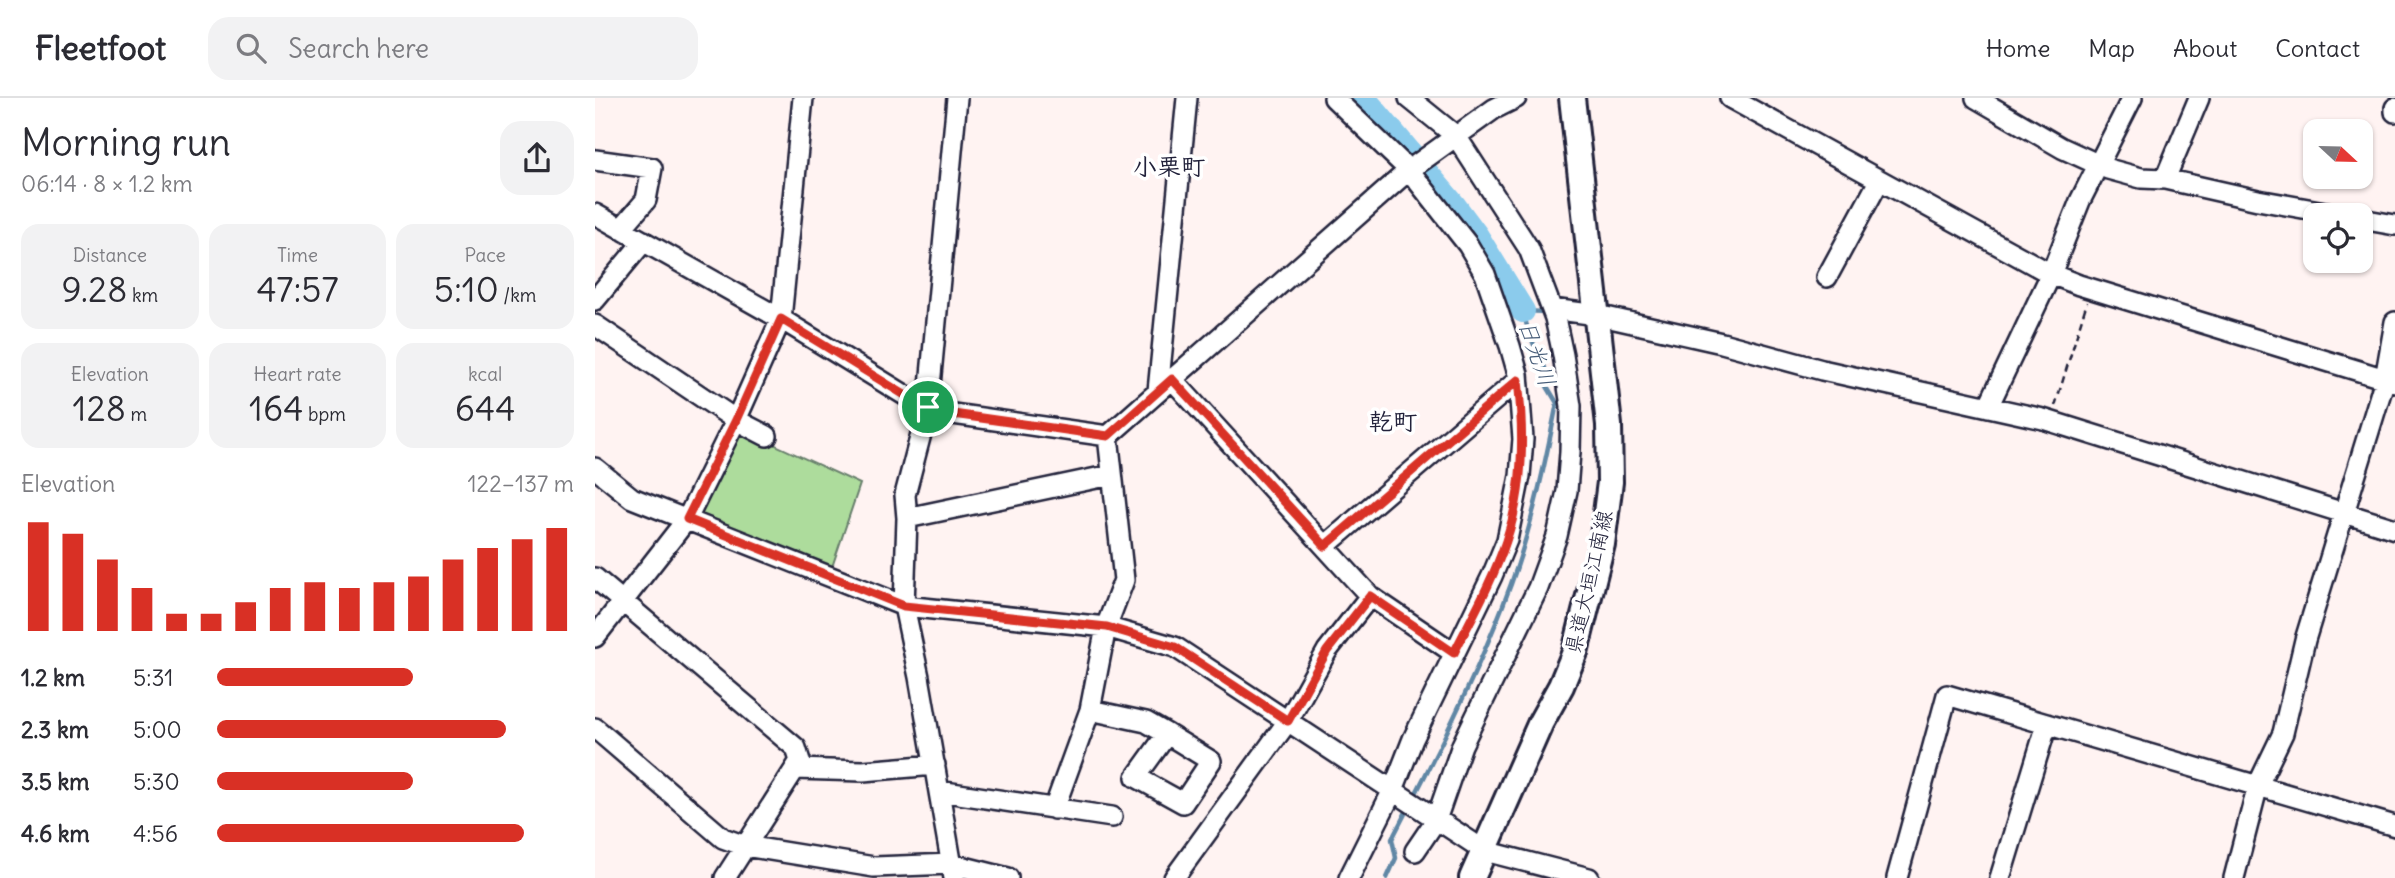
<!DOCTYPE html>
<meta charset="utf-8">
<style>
body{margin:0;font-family:Delius,"Klee One",sans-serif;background:#f2f2f3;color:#2b2b33;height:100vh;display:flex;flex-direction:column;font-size:26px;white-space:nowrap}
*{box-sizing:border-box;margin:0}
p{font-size:23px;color:#7c7c81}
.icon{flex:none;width:38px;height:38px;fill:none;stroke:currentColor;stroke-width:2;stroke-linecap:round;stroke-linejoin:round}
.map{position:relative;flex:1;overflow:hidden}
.drawer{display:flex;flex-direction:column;background:#fff;width:595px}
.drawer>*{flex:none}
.needle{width:46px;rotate:112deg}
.controls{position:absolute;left:1708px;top:21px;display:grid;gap:14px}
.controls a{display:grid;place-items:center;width:70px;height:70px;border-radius:14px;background:#fff;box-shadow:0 2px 5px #0004;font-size:35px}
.pin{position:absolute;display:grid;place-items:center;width:60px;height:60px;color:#fff;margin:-30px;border:4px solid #fff;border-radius:50%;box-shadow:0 2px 7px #0007}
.round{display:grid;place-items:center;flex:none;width:74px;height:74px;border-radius:21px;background:#f2f2f3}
.overview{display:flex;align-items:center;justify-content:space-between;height:119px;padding:0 21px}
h1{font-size:38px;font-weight:600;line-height:52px}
.metrics{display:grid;grid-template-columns:repeat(3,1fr);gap:10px;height:119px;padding:7px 21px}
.metrics div{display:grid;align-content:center;border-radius:18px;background:#f2f2f3;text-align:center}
.metrics b{font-size:35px;font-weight:600}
.metrics small{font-size:19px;font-weight:400}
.metrics p{font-size:19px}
.chart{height:196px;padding:14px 21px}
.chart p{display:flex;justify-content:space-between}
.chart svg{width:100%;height:126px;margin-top:7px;stroke:#d93025;stroke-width:6}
ul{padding:0 21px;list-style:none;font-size:23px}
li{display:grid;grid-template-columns:112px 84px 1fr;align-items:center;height:52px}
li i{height:18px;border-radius:9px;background:#d93025}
header{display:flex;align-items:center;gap:42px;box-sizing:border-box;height:98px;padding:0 35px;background:#fff;border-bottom:2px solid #e1e1e2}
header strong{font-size:33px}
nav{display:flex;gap:38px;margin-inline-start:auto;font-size:24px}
.search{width:490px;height:63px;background:#f2f2f3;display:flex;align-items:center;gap:18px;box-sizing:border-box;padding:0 24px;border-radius:21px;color:#7c7c81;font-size:26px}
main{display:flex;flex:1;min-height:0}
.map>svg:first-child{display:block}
.park{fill:#addc9c;stroke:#687f6c;stroke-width:2}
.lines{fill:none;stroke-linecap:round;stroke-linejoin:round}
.stream{stroke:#6187a5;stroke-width:4.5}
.river{stroke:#8bcbec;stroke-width:24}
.minor-casing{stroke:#22223b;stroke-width:24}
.major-casing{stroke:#22223b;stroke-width:30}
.path{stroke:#22223b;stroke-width:2.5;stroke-dasharray:7 5;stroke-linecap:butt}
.minor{stroke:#fff;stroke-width:19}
.major{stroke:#fff;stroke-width:24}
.route-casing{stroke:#fff;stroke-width:14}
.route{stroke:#d93025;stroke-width:9}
.labels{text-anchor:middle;stroke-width:7;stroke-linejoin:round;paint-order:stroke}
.street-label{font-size:21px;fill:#22223b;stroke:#fff}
.water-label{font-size:23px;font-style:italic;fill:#475d79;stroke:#fff}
.quarter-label{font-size:24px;font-weight:bold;fill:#22223b;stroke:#fff}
</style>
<header>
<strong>Fleetfoot</strong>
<div class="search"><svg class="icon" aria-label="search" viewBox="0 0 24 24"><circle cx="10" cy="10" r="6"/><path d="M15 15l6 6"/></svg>Search here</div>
<nav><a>Home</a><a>Map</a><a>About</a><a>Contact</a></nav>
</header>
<main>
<section class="drawer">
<div class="overview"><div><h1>Morning run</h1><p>06:14 · 8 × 1.2 km</p></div><a class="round"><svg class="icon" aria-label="share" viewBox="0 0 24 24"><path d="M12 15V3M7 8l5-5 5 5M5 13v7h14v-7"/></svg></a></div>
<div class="metrics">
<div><p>Distance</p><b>9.28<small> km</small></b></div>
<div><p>Time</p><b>47:57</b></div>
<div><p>Pace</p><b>5:10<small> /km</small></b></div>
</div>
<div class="metrics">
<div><p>Elevation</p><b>128<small> m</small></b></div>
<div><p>Heart rate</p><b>164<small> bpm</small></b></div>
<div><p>kcal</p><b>644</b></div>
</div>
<div class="chart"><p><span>Elevation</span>122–137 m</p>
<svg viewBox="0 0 160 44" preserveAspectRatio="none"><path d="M5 44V6M15 44V10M25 44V19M35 44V29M45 44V38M55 44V38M65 44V34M75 44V29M85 44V27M95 44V29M105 44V27M115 44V25M125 44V19M135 44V15M145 44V12M155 44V8"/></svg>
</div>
<ul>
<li><b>1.2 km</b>5:31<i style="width:55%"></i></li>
<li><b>2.3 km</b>5:00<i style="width:81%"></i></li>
<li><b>3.5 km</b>5:30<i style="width:55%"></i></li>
<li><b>4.6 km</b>4:56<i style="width:86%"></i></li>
</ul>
</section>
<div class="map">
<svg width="1800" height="780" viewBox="0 0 1800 780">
<rect width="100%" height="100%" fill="#fff3f2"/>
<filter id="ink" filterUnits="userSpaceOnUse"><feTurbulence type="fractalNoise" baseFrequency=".0143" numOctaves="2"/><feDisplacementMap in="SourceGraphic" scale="14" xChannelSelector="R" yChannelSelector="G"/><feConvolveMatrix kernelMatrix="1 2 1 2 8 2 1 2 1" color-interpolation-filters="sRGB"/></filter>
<g filter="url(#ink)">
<path class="park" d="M146 331 265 386 237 469 101 417Z"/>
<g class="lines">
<path class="stream" d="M819 699C855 630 889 560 916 486 937 428 950 366 962 305L950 285V270L934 236 928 213 951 214
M792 780 801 760 797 741 813 710"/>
<path class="river" d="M769 0 859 107 882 138 928 213"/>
<g class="minor-casing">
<path id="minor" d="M739 0 814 72 873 147 890 176 915 248 923 276 928 341 925 378 912 442 897 478 818 641 798 692 754 780
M814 0 861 38 934 151 960 220 968 257 976 308 975 354 972 393 962 438 943 490 867 647 841 722 820 753
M1135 0 1456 176 1484 187 1800 284
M1381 0 1467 50 1513 71 1546 80 1570 81 1663 102 1747 117
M1800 10V14
M0 62 57 70 51 102 26 131
M1570 81 1604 0
M0 116 186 221 313 299 351 315 513 338
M1766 121 1800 127
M1232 179 1284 83
M0 202 49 143
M957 211 1002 217 1127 245 1227 272 1448 321 1800 431
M0 227 141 322 172 338
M577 281 775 498 732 553 693 623 579 780
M563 293 592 0
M1393 309 1456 176 1485 103 1537 0
M513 338 814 72 899 11 921 0
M0 370 37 400 309 508 511 529 580 549 890 753 994 780
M312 420 516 377
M730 448 923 282
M0 480 201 650 205 663 130 780
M775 498 859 555
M0 539 92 421 141 322 186 221 208 0
M495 612 551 624 572 636 541 679 588 705 616 663 572 636
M0 630 128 740 150 748 279 769 357 766 413 780
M200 671 268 673 340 667
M344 693 517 719
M459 711 495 612 511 529 529 482 513 338
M359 780 324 579 309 508 312 420 310 397 333 309 362 0
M1302 780 1352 597 1800 728
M1405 780 1452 626
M1639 780 1663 687 1688 635 1710 542 1790 281 1800 224"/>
</g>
<g class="major-casing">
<path id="major" d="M877 780 946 624 966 588 980 554 1007 446 1015 384 1014 327 977 0"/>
</g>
<path class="path" d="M1460 308 1492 204"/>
<use href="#minor" class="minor"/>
<use href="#major" class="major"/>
</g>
</g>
<g class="lines" filter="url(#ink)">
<g class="route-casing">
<path id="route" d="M186 221 313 299 333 309 351 315 513 338 577 281 730 448 923 282C929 336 929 391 911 443 898 482 877 519 859 555L775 498 732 553 693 623 580 549 512 529 309 508 92 421 141 322Z"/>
</g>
<use href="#route" class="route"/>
</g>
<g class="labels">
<g class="street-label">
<text transform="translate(994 484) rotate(-77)" y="7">県道大垣江南線</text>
</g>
<g class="water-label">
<text transform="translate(942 255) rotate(71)" y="8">日光川</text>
</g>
<g class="quarter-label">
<text x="574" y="77">小栗町</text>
<text x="798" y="332">乾町</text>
</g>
</g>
</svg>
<div class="controls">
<a><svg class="needle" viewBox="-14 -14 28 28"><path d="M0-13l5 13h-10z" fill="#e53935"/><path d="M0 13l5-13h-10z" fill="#7c7c81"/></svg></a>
<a><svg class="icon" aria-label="locate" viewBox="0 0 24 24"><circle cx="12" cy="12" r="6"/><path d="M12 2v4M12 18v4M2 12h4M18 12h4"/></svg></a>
</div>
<div class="pin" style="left:333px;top:309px;background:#1e9e55"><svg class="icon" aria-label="arrive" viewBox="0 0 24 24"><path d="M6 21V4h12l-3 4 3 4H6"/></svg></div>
</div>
</main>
